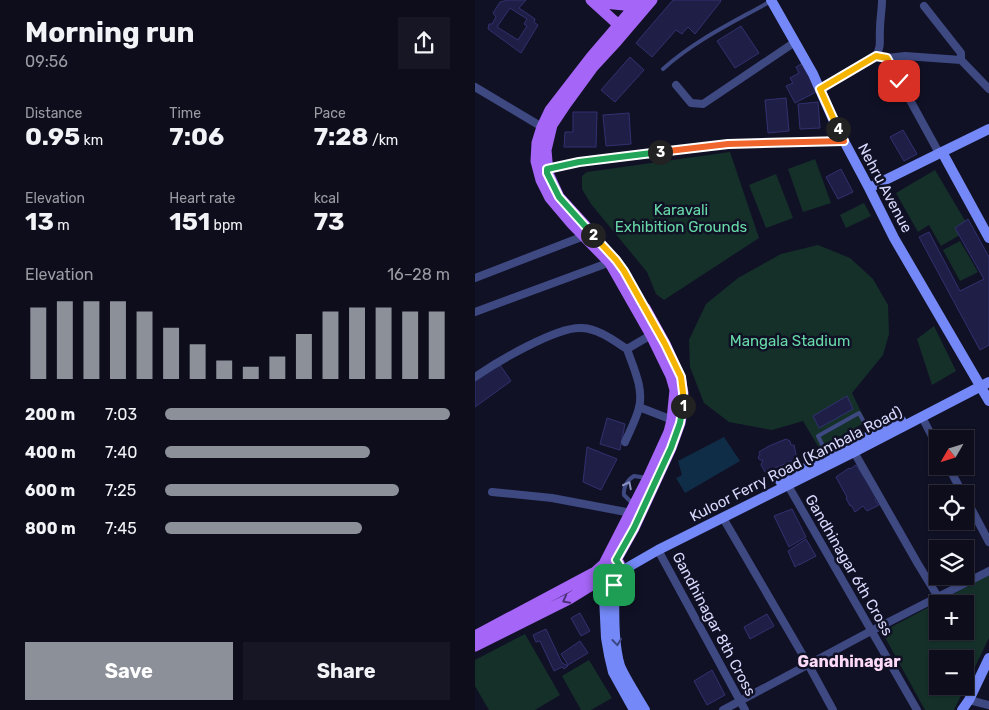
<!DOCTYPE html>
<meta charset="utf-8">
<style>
body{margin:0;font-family:Rubik,sans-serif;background:#161625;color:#f1f3f6;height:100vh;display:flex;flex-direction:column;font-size:19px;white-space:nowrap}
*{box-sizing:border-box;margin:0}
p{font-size:16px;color:#9a9ca3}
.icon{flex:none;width:28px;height:28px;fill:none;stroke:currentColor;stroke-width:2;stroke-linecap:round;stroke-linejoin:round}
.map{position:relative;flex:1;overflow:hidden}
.panel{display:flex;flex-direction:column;background:#0d0d1c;width:475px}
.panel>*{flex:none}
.needle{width:32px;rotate:231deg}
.tools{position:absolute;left:454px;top:430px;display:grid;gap:10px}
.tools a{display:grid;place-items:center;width:45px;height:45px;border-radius:0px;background:#0d0d1c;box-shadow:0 1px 4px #0004,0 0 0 1px #2d2d3b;font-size:25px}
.pin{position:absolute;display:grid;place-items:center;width:42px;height:42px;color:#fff;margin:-21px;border-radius:10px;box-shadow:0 2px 8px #0006}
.km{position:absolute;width:25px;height:25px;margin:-12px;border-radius:50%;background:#222;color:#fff;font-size:14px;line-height:25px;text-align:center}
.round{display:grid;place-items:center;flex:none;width:52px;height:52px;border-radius:0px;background:#161625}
.headline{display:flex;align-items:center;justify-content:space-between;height:85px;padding:0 25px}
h1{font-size:28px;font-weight:700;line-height:38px}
.stats{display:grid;grid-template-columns:repeat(3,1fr);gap:8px;height:85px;padding:5px 25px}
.stats div{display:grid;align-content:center}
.stats b{font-size:25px;font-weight:700}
.stats small{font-size:14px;font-weight:400}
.stats p{font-size:14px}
.chart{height:140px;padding:10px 25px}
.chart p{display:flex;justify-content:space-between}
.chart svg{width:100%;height:90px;margin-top:5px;stroke:#8c9099;stroke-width:6}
.cta{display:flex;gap:10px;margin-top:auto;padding:10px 25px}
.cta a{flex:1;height:58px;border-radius:0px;background:#8c9099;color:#fff;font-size:20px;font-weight:700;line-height:58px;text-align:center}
.cta a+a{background:#161625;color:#f1f3f6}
ul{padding:0 25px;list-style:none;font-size:16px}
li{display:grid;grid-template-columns:80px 60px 1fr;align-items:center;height:38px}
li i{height:12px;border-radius:6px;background:#8c9099}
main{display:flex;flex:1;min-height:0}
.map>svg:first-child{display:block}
.green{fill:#143029;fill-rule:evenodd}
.water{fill:#0f2d46}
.building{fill:#1e1e46;stroke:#323170;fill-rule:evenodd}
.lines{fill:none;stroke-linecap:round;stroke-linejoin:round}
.lane{stroke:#3e4982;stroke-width:4}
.street{stroke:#3e4982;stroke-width:8}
.secondary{stroke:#7489f7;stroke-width:10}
.primary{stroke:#a565f6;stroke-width:11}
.oneway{stroke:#8b92c0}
.oneway2{stroke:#4c3379}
.oneway3{stroke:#3e4784}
.split-1-casing{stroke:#fff;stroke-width:10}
.split-2-casing{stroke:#fff;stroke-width:10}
.split-3-casing{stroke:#fff;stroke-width:10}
.split-4-casing{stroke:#fff;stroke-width:10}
.split-5-casing{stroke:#fff;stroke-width:10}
.split-1{stroke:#22a559;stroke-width:6}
.split-2{stroke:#f5b400;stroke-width:6}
.split-3{stroke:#22a559;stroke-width:6}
.split-4{stroke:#f0652b;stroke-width:6}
.split-5{stroke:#f5b400;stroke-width:6}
.labels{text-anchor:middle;stroke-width:5;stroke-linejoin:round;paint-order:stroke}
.street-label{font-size:15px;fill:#d8dafd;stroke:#111126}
.park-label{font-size:15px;fill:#67d9a7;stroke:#111126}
.neighbourhood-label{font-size:16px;font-weight:bold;fill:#fddaf7;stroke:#111126}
</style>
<main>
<section class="panel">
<div class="headline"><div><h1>Morning run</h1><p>09:56</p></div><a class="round"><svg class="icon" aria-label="share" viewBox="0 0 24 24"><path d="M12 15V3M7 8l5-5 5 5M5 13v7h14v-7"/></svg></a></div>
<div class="stats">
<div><p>Distance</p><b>0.95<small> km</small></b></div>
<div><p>Time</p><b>7:06</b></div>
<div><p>Pace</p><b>7:28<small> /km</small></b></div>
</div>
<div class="stats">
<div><p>Elevation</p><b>13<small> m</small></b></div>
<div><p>Heart rate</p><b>151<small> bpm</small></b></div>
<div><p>kcal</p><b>73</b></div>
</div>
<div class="chart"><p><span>Elevation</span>16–28 m</p>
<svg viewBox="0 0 160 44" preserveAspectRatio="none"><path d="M5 44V9M15 44V6M25 44V6M35 44V6M45 44V11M55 44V19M65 44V27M75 44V35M85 44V38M95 44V33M105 44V22M115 44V11M125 44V9M135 44V9M145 44V11M155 44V11"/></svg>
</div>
<ul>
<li><b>200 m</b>7:03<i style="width:100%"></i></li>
<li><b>400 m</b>7:40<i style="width:72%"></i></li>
<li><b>600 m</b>7:25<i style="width:82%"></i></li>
<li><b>800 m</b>7:45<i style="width:69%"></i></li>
</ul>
<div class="cta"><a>Save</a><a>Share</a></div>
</section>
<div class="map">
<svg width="514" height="710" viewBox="0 0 514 710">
<rect width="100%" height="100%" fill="#111126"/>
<path class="green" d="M255 152 284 238 189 300 181 294 172 272 116 204 107 189V176L112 172Z
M340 159 356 203 328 212 313 169Z
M460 170 495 229 466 246 454 225 443 232 421 193Z
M301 174 318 218 291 228 274 185Z
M389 203 396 216 371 228 365 215Z
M485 241 503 272 485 281 468 250Z
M343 245 375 258 398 279 413 305 414 334 408 355 377 393 391 422 344 448 328 421 297 430 254 422 229 403 215 367 214 340 231 304 263 278 306 254Z
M459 326 481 371 457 385 442 339Z
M514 575V638L479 710H450L407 632ZM462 604H490V631H462ZM462 659H490V686H462Z
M50 634 85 695 60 710H14L0 686V660Z
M114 660 137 698 116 710H106L87 676Z"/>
<path class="water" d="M249 437 265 461 210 493 201 478 207 475 203 461Z"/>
<path class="building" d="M33 0H51L44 8 60 19 59 22 63 25 46 53 13 29 14 24H17L21 17 18 13 25 2ZM35 8 52 19 49 24 52 26 43 40 22 27Z
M198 0H245L246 1 220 34 213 27 207 34 201 30 177 57 161 43Z
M266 26 284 53 260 68 242 41Z
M155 57 169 70 140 102 126 90Z
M328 63 343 91 320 103 311 86 318 83 315 78 324 73 321 67Z
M311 98 314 131 293 133 290 100Z
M343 102 345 128 325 129 323 104Z
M98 112H122L121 147H89L90 132H98Z
M154 113 156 144 131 146 128 115Z
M428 130 442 154 429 161 415 137Z
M366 169 378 192 363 199 351 177Z
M493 219 514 257V345L505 350 444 237 454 232 485 291 509 279 480 228Z
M23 362 36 381 0 407V378Z
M372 396 378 409 344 428 338 416Z
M132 418 150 424 145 450 125 444Z
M311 439 315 441 316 445H319L322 459 290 472 286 465 288 460H285L283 458 285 454 284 452 294 446Z
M112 447 142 459 126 490 108 482Z
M381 465 400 494 403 497 400 500 404 505 392 511 388 506 380 512 376 505 375 506 371 498 372 497 361 477 374 468 375 469Z
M317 509 331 537 314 547 299 516Z
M331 539 341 556 324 565V564L320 567 313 551Z
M105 613 115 631 106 636 96 618Z
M292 614 299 626 275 639 269 627Z
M71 629 87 663 93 666 89 669 87 667 79 671 65 641 61 642 58 635Z
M105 641 113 653 93 665 86 654Z
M237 670 250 695 232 705 219 681Z"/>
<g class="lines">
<path class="lane" d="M188 69C220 40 259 22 296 1
M353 456 343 436 384 413 395 433
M157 503 149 495C148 488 152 480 159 476L172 478"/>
<path class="street" d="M449 6 486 53V60
M401 56C407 46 404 39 405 29 405 19 407 10 407 0
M412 58 430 56 486 60 514 89
M201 85 216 103 228 104 320 42
M0 87 67 127
M345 89 401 56 412 58 464 153
M72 169 104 162 253 144 369 141
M0 278 109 236
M0 312 141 260
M0 377C22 362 82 326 107 328 124 329 138 340 152 349L176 335
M164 407 200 421
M447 417 462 446
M150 442C155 431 161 419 164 408 169 388 158 367 152 349
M379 452 443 564 463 597
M473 466 488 494
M311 482 442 710
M17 492 77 498 151 512 153 515
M490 497 514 542
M248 518 333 664 358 710
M183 550 270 710
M494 700 514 705
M248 710 396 631 514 571"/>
<path class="secondary" d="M296 0 338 74 361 126 394 188 419 238 514 401
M467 152 514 129
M394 188 467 152 514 238
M305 481 426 420
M143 573 183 550 379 452 514 382
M133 575 129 597 131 638 134 655 138 672 159 710
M139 576C140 603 137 639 145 666 150 678 163 698 170 710
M487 710 494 700 514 658"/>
<path class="primary" d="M116 0 148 29
M129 3 149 5 163 0
M116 232 84 197 73 173 71 150 77 125 91 104 118 67 142 41 177 0
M129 567a8 8 0 1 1 16 0a8 8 0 1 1-16 0Z
M141 560 159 528 196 448 205 423 208 406V393L205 377 190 344 170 308
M130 562 173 478 194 432 197 420 200 390 196 376 176 335 135 263 97 224 75 198 66 180 61 161 62 143 67 127 75 110 116 57 165 0
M0 636 120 572 129 564
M0 646 94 599 133 575"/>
</g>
<defs><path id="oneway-chevron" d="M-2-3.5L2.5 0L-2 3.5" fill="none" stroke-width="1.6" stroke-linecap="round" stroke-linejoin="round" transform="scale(1.25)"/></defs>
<use class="oneway" href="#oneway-chevron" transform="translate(153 485) rotate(-63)"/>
<use class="oneway2" href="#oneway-chevron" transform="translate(91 600) rotate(152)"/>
<use class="oneway3" href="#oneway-chevron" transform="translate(142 642) rotate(84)"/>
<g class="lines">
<g class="split-1-casing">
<path id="split-1" d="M139 585V576C146 573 147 566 141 560L159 528 196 448 205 423 208 406"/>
</g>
<g class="split-2-casing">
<path id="split-2" d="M118 235 141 260 149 271 190 344 206 377 208 393V406"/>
</g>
<g class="split-3-casing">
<path id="split-3" d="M118 235 84 197 72 173V169L104 162 185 152"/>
</g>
<g class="split-4-casing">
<path id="split-4" d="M185 152 253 144 369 141 363 129"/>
</g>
<g class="split-5-casing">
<path id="split-5" d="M363 129 345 89 401 56 412 58 424 81"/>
</g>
<use href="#split-1" class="split-1"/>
<use href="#split-2" class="split-2"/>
<use href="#split-3" class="split-3"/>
<use href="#split-4" class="split-4"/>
<use href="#split-5" class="split-5"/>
</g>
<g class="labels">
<g class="street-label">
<text transform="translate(410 188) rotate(62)" y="5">Nehru Avenue</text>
<text transform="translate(321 464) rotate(-27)" y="5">Kuloor Ferry Road (Kambala Road)</text>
<text transform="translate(374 565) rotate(60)" y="5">Gandhinagar 6th Cross</text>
<text transform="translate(239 624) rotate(62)" y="5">Gandhinagar 8th Cross</text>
</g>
<g class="park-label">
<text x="206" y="215">Karavali<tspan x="206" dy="17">Exhibition Grounds</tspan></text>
<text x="315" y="346">Mangala Stadium</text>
</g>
<g class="neighbourhood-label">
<text x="374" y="667">Gandhinagar</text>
</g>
</g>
</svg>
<div class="tools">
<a><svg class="needle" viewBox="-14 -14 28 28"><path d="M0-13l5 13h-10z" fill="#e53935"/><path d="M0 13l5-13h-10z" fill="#9a9ca3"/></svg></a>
<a><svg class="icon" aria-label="locate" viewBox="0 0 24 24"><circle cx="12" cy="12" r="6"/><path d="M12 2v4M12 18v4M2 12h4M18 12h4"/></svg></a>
<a><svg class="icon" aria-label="layers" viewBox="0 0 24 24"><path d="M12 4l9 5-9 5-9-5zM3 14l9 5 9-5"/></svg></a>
<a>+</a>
<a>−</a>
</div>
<div class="pin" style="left:139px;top:585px;background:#1e9e55"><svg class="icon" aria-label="arrive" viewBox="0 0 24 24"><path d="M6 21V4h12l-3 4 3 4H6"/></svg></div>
<div class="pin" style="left:424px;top:81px;background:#d93025"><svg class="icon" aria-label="check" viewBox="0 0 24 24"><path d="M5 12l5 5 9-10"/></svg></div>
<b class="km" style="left:208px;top:406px">1</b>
<b class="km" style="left:118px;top:235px">2</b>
<b class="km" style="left:185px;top:152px">3</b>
<b class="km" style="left:363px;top:129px">4</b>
</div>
</main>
